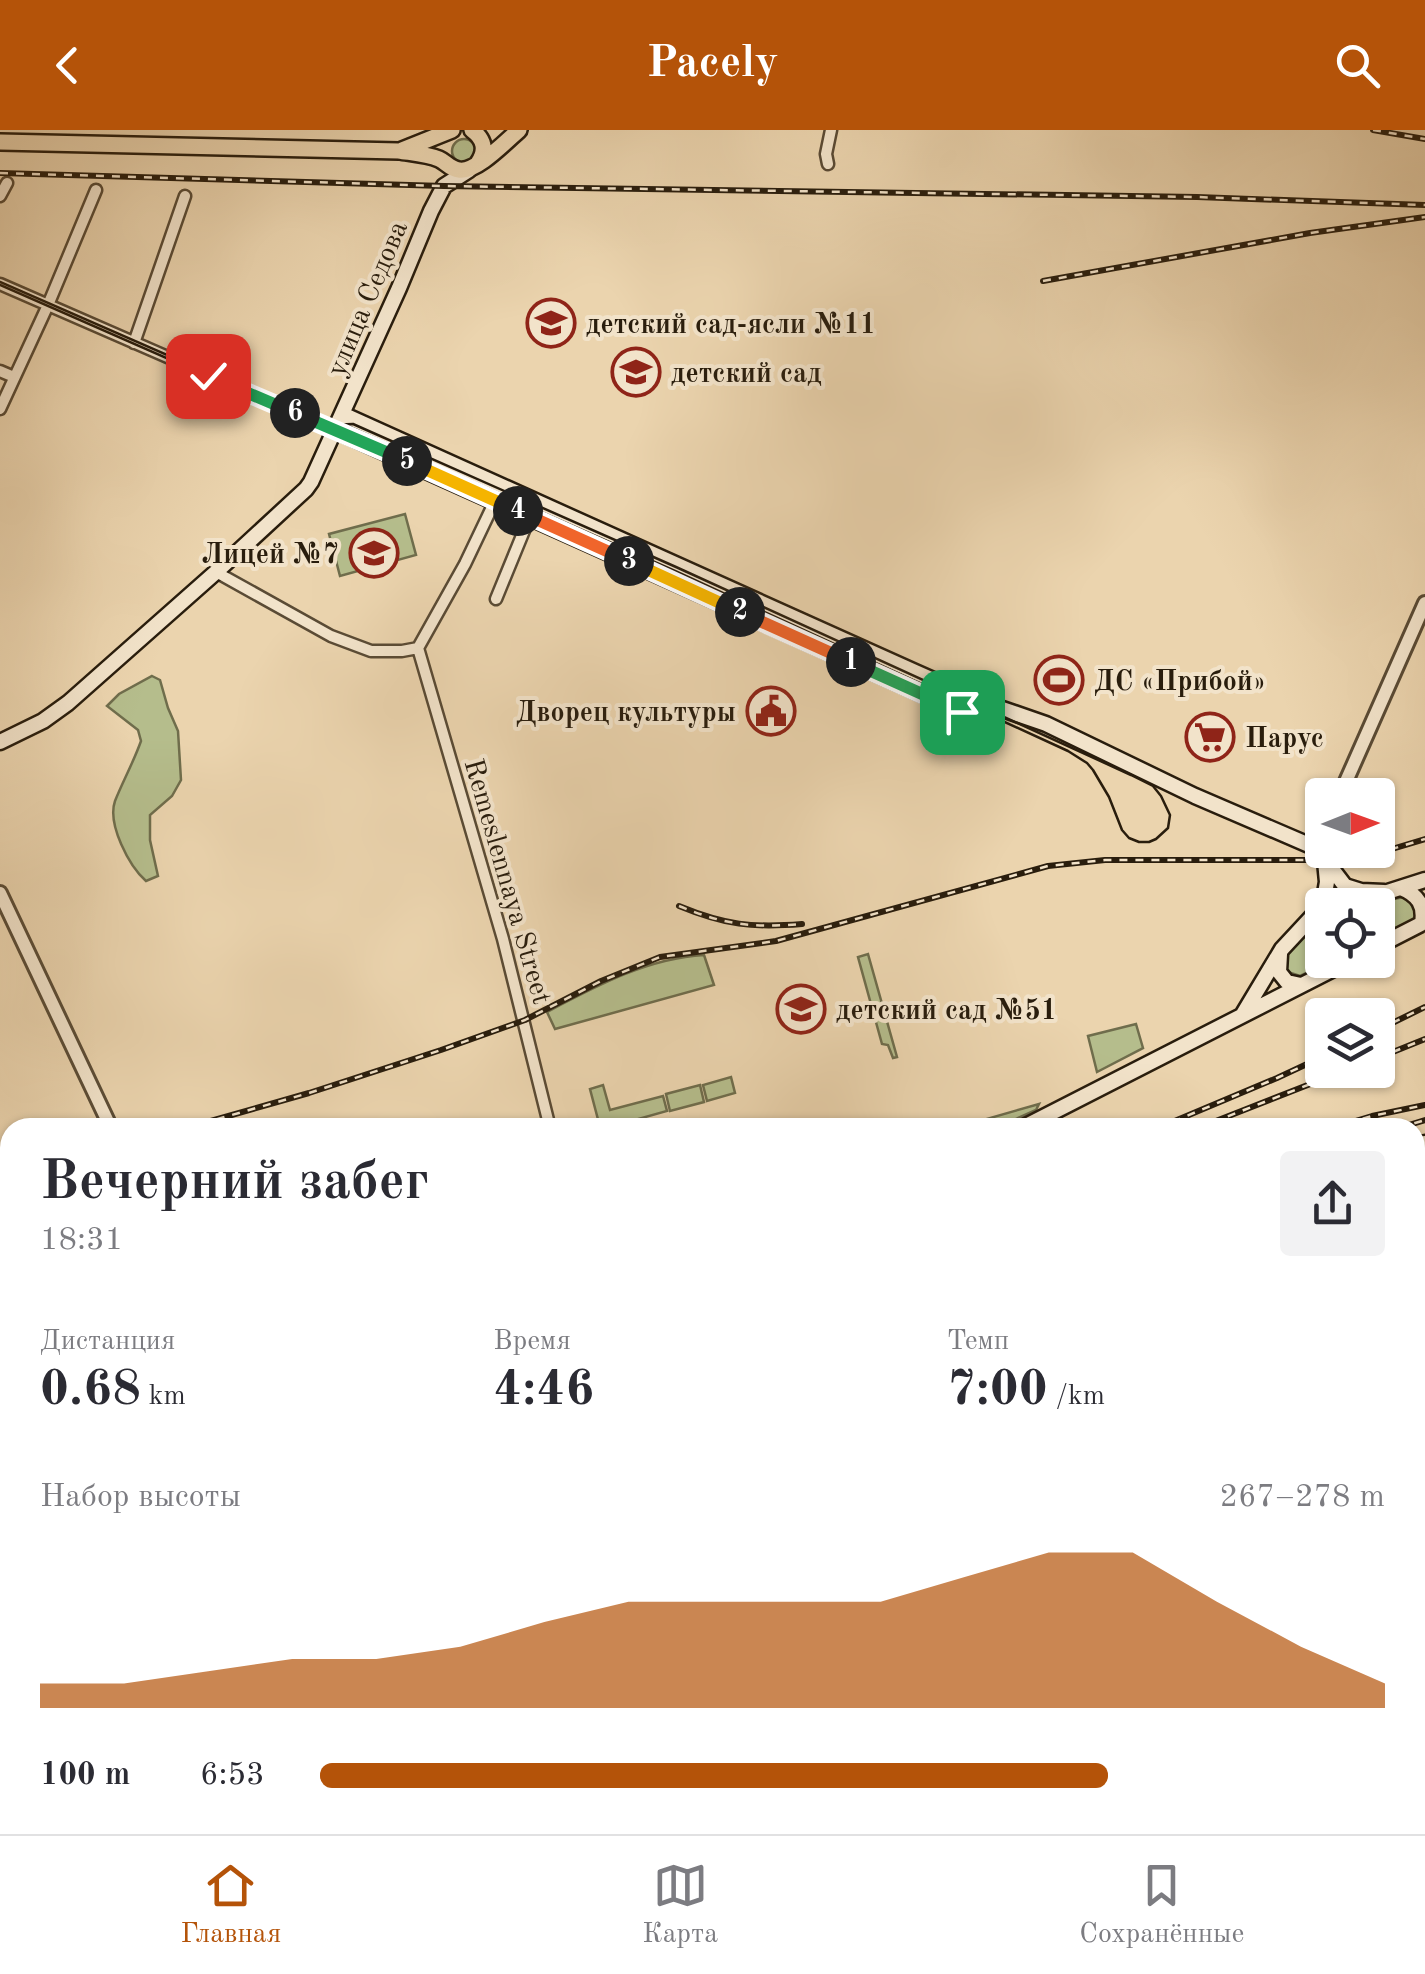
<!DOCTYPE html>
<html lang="ru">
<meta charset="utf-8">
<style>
body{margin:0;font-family:"Old Standard TT",serif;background:#f2f2f3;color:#2b2b33;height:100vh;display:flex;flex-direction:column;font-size:38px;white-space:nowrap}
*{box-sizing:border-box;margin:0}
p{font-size:32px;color:#7c7c81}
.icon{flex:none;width:55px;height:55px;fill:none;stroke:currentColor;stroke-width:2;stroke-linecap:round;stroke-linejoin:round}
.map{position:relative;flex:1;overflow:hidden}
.panel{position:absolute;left:0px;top:988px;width:1425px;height:718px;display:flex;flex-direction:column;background:#fff;border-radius:30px 30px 0 0;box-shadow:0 2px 8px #0004}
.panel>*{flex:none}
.needle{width:65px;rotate:89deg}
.buttons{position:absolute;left:1305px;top:648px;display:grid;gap:20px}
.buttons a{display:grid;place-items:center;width:90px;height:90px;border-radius:10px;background:#fff;box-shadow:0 2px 8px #0004;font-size:50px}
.pin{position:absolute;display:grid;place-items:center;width:85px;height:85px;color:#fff;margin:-42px;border-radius:20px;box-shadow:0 5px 15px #0006}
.km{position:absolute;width:50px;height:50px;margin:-25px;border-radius:50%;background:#222;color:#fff;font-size:28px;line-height:50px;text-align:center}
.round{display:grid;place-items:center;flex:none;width:105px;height:105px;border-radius:10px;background:#f2f2f3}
.summary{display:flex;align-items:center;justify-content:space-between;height:170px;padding:0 40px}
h1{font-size:55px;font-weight:600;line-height:75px}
.stats{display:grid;grid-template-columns:repeat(3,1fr);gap:15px;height:170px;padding:10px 40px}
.stats div{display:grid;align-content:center}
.stats b{font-size:50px;font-weight:600}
.stats small{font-size:28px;font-weight:400}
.stats p{font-size:28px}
.chart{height:280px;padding:20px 40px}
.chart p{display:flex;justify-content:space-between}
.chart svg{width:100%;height:180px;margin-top:10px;fill:#b45309;opacity:.7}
ul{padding:0 40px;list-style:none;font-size:32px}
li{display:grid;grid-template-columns:160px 120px 1fr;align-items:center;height:75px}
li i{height:25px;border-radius:12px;background:#b45309}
header{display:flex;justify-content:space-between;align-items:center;height:130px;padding:0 40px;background:#b45309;color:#fff;font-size:45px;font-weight:600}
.dock{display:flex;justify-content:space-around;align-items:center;height:140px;border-top:2px solid #e1e1e2;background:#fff;font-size:28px;color:#7c7c81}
.dock a{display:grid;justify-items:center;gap:5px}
.dock .current{color:#b45309}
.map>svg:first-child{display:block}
.green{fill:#b5bd8c;stroke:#6f6d4c;stroke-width:2.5}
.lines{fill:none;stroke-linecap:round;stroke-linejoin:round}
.minor-casing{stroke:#5a4b35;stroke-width:15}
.tertiary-casing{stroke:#5a4b35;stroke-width:18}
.secondary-casing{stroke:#291d0d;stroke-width:19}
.primary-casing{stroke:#291d0d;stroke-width:20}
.minor{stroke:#f2e3ca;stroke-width:10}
.tertiary{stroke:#f2e3ca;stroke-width:12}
.secondary{stroke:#f2e3ca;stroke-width:14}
.primary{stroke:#ebd4ae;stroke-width:15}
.tram{stroke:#291d0d;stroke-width:2.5}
.rail-casing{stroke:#291d0d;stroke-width:6}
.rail{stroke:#f2e3ca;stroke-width:2.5;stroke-dasharray:8;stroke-linecap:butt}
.split-1-casing{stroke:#fff;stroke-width:20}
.split-2-casing{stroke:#fff;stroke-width:20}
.split-3-casing{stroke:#fff;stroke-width:20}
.split-4-casing{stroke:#fff;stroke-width:20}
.split-5-casing{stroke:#fff;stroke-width:20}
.split-6-casing{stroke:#fff;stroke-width:20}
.split-7-casing{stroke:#fff;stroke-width:20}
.split-1{stroke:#22a559;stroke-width:12}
.split-2{stroke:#f0652b;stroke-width:12}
.split-3{stroke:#f5b400;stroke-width:12}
.split-4{stroke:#f0652b;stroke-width:12}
.split-5{stroke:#f5b400;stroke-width:12}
.split-6{stroke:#22a559;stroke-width:12}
.split-7{stroke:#22a559;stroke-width:12}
.labels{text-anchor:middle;stroke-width:8;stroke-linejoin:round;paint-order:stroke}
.street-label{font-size:28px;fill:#291d0d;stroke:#f2e3ca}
.poi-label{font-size:28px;font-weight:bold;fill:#291d0d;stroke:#f2e3ca;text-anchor:start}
</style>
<header><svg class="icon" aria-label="back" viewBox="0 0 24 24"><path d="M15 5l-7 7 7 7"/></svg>Pacely<svg class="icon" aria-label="search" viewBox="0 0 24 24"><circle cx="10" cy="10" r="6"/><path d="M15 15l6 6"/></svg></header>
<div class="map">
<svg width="1425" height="1704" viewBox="0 0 1425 1704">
<rect width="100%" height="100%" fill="#ebd4ae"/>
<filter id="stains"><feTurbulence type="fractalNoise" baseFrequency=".002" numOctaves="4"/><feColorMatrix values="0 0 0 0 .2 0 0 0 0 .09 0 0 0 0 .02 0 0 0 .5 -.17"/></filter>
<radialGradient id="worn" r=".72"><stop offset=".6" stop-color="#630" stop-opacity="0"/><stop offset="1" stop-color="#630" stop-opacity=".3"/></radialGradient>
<path class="green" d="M452 21a12 12 0 1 1 24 0a12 12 0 1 1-24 0Z
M405 384 416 425 340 446 329 404Z
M152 546 160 550 168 578 178 601 181 650 172 666 150 685V710L158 746 146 751C129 736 107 694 115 671 123 651 134 631 141 611L138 600 107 576 119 564Z
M1404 767 1417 776 1416 791 1378 809V775H1363Z
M1322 793V830H1334L1300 846 1285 841C1281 818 1307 806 1322 793Z
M868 824 897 927 893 928 888 915 882 914 858 827Z
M704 825 714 855 555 899 547 882C596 856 648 828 704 825Z
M1136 894 1143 918 1097 942 1088 906Z
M731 947 735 963 707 971 703 955Z
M603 955 610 980 663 966 667 981 610 997H600L590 959Z
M700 955 704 972 670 981 666 964Z
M1039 974 1036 980 998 997H985L983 990Z
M10 1354V1394L0 1396V1356Z"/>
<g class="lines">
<g class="minor-casing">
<path id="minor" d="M828 34 826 24 831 0
M0 66 7 53
M0 154 335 300
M134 213 185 66
M0 241 14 247
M0 279 48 175 96 60
M216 442 331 506 371 521H402L418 518 465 434 495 371
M496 469 530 386
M418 518 503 809 550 998"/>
</g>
<g class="tertiary-casing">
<path id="tertiary" d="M1340 665 1425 473
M0 763 111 998
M0 1565 10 1570
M214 1695 217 1704"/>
</g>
<g class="secondary-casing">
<path id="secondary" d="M342 284 915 542 985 573 1046 594 1195 666 1316 718 1345 756 1361 761 1384 762
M335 300 962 582H1000
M0 612 43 591 68 573 216 442 306 359 311 352 399 158 431 81 444 56 469 40
M1401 758C1418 765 1425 775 1422 793
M1323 775 1327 752 1325 731
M1347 775 1425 750
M1378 816 1425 792
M1280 824 1279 842 1287 852 1301 855
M1243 884 1282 819 1322 776
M1022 998 1351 830
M1415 1016 1425 1013
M0 1268 10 1266
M0 1350 10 1348"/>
</g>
<g class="primary-casing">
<path id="primary" d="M472 0C484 9 487 20 478 33
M0 12 399 21C411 23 427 24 439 29 446 32 450 39 459 40 476 43 506 11 519 0
M402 20 452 0"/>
</g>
<use href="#minor" class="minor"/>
<use href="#tertiary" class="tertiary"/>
<use href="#secondary" class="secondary"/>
<use href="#primary" class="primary"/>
<path class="tram" d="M0 152 327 295 353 294 676 437 1131 645 1153 656 1161 666 1170 685 1168 698 1156 709 1149 712H1139L1129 708 1122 700 1109 667 1093 640 1087 633 1068 621 675 441 351 298H326L0 155"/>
<g class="rail-casing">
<path id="rail" d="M1373 0 1425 9
M0 43 444 56 1197 67 1425 75
M1043 151 1310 103 1425 87
M679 776C725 795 752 798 802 794
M1378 900 1425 877
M1378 928 1425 909
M186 998 309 963 441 920 525 890 601 851 660 827 776 811 1048 736 1105 730H1325L1382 722 1425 709
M1158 998 1277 948 1322 927
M1198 998 1346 940
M1332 998 1372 986 1425 975
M1399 998 1425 990
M1415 1313 1425 1310
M0 1319 10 1317
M0 1338 10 1336
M1415 1442H1425
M0 1551 10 1555
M1415 1609 1425 1605
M1415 1643 1425 1640
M245 1695 255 1704
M508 1704 514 1695
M557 1704 570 1695"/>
</g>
<use href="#rail" class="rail"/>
</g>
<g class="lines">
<g class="split-1-casing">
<path id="split-1" d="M851 532 962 582"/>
</g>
<g class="split-2-casing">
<path id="split-2" d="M740 482 851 532"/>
</g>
<g class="split-3-casing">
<path id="split-3" d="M629 431 740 482"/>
</g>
<g class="split-4-casing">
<path id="split-4" d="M518 381 629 431"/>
</g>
<g class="split-5-casing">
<path id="split-5" d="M407 331 518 381"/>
</g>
<g class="split-6-casing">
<path id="split-6" d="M295 283 407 331"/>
</g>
<g class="split-7-casing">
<path id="split-7" d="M208 246 295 283"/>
</g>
<use href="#split-1" class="split-1"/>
<use href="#split-2" class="split-2"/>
<use href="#split-3" class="split-3"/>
<use href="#split-4" class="split-4"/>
<use href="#split-5" class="split-5"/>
<use href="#split-6" class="split-6"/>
<use href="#split-7" class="split-7"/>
</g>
<defs>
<g id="school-ring" transform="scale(2.5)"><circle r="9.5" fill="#f2e3ca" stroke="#8f2418" stroke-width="1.5"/><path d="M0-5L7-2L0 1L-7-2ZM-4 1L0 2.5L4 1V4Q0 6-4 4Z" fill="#8f2418"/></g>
<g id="university-ring" transform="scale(2.5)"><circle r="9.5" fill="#f2e3ca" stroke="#8f2418" stroke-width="1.5"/><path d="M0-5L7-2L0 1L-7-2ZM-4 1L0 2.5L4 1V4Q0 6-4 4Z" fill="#8f2418"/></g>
<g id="stadium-ring" transform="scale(2.5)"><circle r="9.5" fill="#f2e3ca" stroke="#8f2418" stroke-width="1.5"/><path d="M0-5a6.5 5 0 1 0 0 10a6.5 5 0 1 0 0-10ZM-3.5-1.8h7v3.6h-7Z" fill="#8f2418"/></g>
<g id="civic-ring" transform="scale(2.5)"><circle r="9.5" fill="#f2e3ca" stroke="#8f2418" stroke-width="1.5"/><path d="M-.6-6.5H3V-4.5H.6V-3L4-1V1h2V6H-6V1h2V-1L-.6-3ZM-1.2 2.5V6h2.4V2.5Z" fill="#8f2418"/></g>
<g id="supermarket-ring" transform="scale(2.5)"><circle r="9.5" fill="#f2e3ca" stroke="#8f2418" stroke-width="1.5"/><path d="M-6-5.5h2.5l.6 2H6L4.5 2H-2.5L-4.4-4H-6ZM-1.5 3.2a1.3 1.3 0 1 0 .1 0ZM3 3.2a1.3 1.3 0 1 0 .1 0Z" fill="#8f2418"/></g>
</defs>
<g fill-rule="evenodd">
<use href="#school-ring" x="551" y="193"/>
<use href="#school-ring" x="636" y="242"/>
<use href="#university-ring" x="374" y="423"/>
<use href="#stadium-ring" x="1059" y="550"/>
<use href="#civic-ring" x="771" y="581"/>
<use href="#supermarket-ring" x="1210" y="607"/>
<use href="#school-ring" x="801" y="879"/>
</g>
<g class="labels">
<g class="street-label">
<text transform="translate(366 168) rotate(-67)" y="10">улица Седова</text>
<text transform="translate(509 751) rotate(74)" y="10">Remeslennaya Street</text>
</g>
<g class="poi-label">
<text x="586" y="203">детский сад-ясли №11</text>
<text x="671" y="252">детский сад</text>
<text x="339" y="433" text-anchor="end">Лицей №7</text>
<text x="1094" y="560">ДC «Прибой»</text>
<text x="736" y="591" text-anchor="end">Дворец культуры</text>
<text x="1245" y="617">Парус</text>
<text x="836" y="889">детский сад №51</text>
</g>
</g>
<rect width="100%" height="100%" filter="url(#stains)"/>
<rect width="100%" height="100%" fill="url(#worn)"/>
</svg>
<div class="buttons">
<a><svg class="needle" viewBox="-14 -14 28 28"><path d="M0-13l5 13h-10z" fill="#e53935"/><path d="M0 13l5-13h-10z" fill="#7c7c81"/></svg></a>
<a><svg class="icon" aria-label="locate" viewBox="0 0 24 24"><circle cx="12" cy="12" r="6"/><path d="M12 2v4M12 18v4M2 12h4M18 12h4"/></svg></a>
<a><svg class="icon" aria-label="layers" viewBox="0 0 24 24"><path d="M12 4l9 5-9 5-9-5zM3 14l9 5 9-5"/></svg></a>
</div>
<div class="pin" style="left:962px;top:582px;background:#1e9e55"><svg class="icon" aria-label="arrive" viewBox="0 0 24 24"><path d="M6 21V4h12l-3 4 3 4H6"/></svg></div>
<div class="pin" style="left:208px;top:246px;background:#d93025"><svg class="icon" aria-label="check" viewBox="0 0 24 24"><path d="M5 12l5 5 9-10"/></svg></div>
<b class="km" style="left:851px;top:532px">1</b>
<b class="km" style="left:740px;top:482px">2</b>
<b class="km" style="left:629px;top:431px">3</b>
<b class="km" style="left:518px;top:381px">4</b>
<b class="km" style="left:407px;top:331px">5</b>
<b class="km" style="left:295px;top:283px">6</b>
<section class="panel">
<div class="summary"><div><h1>Вечерний забег</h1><p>18:31</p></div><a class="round"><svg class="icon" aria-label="share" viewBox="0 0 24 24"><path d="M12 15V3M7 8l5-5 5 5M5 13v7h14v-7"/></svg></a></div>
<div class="stats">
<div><p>Дистанция</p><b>0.68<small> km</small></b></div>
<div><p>Время</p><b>4:46</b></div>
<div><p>Темп</p><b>7:00<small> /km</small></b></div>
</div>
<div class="chart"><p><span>Набор высоты</span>267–278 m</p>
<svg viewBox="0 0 160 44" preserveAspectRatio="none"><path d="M0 44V38L10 38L20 35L30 32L40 32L50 29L60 23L70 18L80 18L90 18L100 18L110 12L120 6L130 6L140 18L150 29L160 38V44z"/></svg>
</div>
<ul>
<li><b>100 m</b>6:53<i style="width:74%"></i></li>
</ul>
</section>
</div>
<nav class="dock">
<a class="current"><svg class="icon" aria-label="home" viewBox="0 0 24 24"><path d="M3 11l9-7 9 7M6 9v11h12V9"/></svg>Главная</a>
<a><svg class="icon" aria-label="map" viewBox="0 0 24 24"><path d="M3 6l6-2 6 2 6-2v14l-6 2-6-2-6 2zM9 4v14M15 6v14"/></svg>Карта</a>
<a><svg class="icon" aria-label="saved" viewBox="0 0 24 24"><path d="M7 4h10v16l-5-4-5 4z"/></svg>Сохранённые</a>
</nav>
